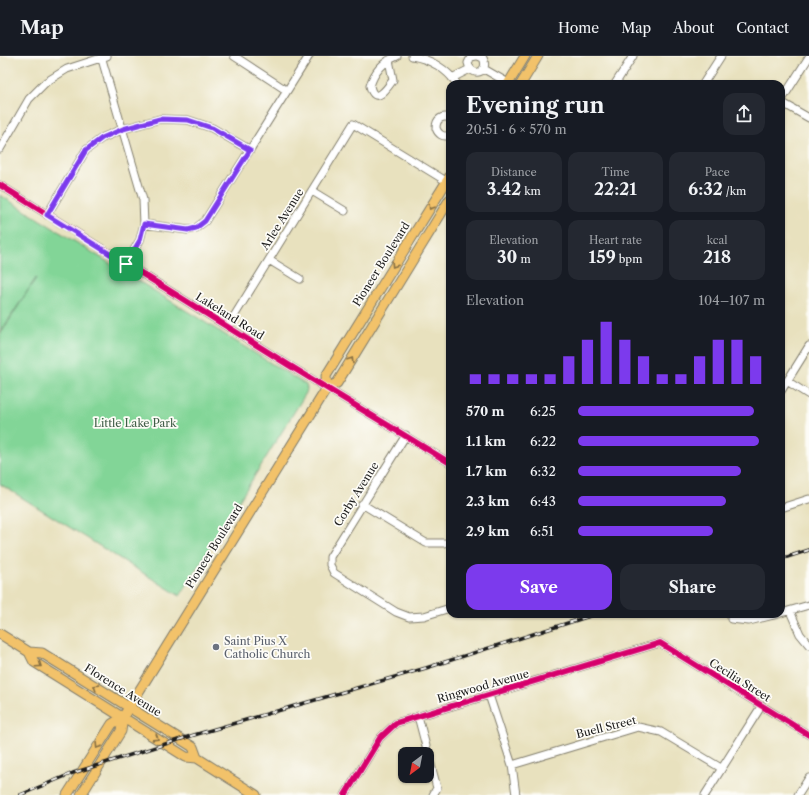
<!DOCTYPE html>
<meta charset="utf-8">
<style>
body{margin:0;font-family:"Libre Caslon Text",serif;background:#242831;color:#f1f3f6;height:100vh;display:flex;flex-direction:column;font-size:15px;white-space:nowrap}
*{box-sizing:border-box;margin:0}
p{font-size:13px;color:#9ea1a6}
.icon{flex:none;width:22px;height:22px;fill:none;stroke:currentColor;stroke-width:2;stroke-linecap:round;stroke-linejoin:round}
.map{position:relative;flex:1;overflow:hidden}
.details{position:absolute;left:446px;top:24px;width:339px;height:538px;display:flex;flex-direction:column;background:#171b24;border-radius:12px;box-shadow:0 1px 3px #0004}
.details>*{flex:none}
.needle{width:26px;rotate:212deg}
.fabs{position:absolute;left:398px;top:691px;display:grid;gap:8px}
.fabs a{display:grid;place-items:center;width:36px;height:36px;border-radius:8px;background:#171b24;box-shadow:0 1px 3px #0004;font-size:20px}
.pin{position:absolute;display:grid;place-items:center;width:34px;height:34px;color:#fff;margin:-17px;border-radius:8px;box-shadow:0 2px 6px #0006}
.round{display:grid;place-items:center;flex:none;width:42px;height:42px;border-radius:12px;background:#242831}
.overview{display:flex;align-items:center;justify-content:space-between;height:68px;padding:0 20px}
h1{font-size:22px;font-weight:700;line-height:30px}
.figures{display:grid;grid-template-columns:repeat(3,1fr);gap:6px;height:68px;padding:4px 20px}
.figures div{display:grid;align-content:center;border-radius:10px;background:#242831;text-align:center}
.figures b{font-size:17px;font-weight:700}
.figures small{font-size:11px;font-weight:400}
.figures p{font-size:11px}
.chart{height:112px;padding:8px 20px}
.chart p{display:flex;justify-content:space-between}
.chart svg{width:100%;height:72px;margin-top:4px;stroke:#7c3aed;stroke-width:6}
.button{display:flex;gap:8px;margin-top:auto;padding:8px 20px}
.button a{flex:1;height:46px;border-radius:12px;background:#7c3aed;color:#fff;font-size:16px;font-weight:700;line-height:46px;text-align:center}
.button a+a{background:#242831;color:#f1f3f6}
ul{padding:0 20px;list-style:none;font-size:13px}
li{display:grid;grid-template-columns:64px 48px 1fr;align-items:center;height:30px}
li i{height:10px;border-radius:5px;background:#7c3aed}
header{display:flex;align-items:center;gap:24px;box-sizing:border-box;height:56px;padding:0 20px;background:#171b24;border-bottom:1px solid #363941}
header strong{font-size:19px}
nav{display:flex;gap:22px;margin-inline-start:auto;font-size:14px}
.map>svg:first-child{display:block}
.green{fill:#82d597;stroke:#4f785a}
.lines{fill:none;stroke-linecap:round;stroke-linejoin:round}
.minor-casing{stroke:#827e6d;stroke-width:9}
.major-casing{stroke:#827e6d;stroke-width:11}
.minor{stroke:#fff;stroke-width:7}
.major{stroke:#f2c26a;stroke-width:9}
.rail-casing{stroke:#1c1c1c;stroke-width:3.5}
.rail{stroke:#fdfcf7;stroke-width:2;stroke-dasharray:6;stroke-linecap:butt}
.cycleway-casing{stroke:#fdfcf7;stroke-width:8}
.cycleway{stroke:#d6006c;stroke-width:6}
.oneway{stroke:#876f43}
.route-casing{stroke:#fff;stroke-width:8}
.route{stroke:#7c3aed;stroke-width:5}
.worship-dot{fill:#6b7280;stroke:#fdfcf7;stroke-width:1.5}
.labels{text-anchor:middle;stroke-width:3.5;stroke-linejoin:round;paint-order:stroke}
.street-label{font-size:11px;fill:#1c1c1c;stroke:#fdfcf7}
.park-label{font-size:11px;fill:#405d47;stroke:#fdfcf7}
.worship-label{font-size:11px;fill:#5b616d;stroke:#fdfcf7;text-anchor:start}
</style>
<header>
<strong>Map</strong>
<nav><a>Home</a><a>Map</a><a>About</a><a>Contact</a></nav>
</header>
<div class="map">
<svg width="809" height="739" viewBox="0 0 809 739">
<rect width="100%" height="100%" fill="#fdfcf7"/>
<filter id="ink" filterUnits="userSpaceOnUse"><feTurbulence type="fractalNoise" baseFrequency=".025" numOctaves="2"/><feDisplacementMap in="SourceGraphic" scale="8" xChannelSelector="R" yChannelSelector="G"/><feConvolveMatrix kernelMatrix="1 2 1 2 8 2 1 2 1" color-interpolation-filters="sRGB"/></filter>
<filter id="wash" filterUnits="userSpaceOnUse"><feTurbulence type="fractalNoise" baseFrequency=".012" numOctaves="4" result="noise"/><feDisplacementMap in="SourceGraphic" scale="16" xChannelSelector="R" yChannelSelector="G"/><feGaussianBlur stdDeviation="0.9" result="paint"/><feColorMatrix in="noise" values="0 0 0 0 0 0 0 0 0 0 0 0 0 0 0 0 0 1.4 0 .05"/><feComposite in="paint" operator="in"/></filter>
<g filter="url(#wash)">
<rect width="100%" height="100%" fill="#e8e1be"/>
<path class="green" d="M0 139 306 329 307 333 306 337 180 540 0 428V279L36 222 0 277Z"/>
</g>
<g filter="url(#ink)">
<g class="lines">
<g class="minor-casing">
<path id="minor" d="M101 0 143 144 144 168 140 184 126 208
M234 0 286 34
M412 0C430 3 447 13 457 28
M476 0 471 1 468 7C472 23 490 16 483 2L478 0
M389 4 393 24C388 31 375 51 370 30 374 16 383 6 397 0
M484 13 510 28
M452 22 470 13
M615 28 633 0
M703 28 721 0
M781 45 809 1
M781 46 809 62
M450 62C442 59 436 63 436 72 438 78 443 82 450 79
M0 93 29 43 46 26 67 13 107 0
M0 129 287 308 450 407
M312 135 345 155
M47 159 86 94 102 82 123 73 160 63 188 64 212 72 250 94
M144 168 188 174 196 172 205 165 309 0
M269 204 300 223
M228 270 353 68 446 125
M787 325 809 339
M781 335 809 290
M406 379 330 501V509L334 517 396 556 409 561 424 560 450 552
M362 448 426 487H444
M781 452 809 443
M790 555 800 578 809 589
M781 557 809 549
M731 563 749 565 778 558
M489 639 512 709 516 739
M418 660 437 732 433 739
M512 709 638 671 661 676 721 712
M345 739 380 682 396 667 660 587 809 679
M705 739 762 649
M798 739 809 722"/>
</g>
<g class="major-casing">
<path id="major" d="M508 28 525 0
M521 28 538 0
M327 332 326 320 450 120
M0 578 29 596 42 597 193 691 197 702
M29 596 34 606 186 701 197 702 256 739
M67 739 112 668 123 661
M81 739 121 675 123 661 327 332 337 327 450 143"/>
</g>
<use href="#minor" class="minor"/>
<use href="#major" class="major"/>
<g class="rail-casing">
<path id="rail" d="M781 503 809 494
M20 739 73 717 194 679 426 612 596 558"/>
</g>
<use href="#rail" class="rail"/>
<g class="cycleway-casing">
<path id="cycleway" d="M0 129 287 308 450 407
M345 739 380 682 396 667 660 587 809 679"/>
</g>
<use href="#cycleway" class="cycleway"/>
</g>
<defs><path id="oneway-chevron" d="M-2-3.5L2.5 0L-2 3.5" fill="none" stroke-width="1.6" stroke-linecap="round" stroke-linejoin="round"/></defs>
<g class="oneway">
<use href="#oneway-chevron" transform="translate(431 151) rotate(122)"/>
<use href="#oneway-chevron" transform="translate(394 209) rotate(123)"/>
<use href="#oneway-chevron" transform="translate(351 304) rotate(-58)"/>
<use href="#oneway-chevron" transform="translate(39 609) rotate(34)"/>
<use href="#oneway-chevron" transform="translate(96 631) rotate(-148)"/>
<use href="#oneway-chevron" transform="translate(156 682) rotate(32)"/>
<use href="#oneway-chevron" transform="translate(98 690) rotate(122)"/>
</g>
</g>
<g class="lines" filter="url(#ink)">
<g class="route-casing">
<path id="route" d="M160 63 188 64 212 72 250 94 205 165 196 172 188 174 144 168 140 184 126 208 47 159 86 94 102 82 123 73Z"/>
</g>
<use href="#route" class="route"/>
</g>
<circle class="worship-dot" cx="216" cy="591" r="4"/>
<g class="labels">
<g class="street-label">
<text transform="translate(282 163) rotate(-58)" y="4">Arlee Avenue</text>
<text transform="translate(381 208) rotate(-58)" y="4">Pioneer Boulevard</text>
<text transform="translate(230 260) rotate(32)" y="4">Lakeland Road</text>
<text transform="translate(356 438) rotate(-58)" y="4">Corby Avenue</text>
<text transform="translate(214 490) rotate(-58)" y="4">Pioneer Boulevard</text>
<text transform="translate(740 624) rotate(32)" y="4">Cecilia Street</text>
<text transform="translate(483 630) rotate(-16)" y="4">Ringwood Avenue</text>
<text transform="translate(123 634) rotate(32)" y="4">Florence Avenue</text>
<text transform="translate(606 671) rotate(-14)" y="4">Buell Street</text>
</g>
<g class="park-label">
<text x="135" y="371">Little Lake Park</text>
</g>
<g class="worship-label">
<text x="224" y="589">Saint Pius X<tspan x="224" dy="13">Catholic Church</tspan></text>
</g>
</g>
</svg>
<div class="fabs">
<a><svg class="needle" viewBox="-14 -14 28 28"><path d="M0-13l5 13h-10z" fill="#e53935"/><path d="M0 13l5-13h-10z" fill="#9ea1a6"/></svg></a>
</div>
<div class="pin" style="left:126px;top:208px;background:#1e9e55"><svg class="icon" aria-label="arrive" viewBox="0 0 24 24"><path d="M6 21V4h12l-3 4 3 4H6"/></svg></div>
<section class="details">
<div class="overview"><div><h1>Evening run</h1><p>20:51 · 6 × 570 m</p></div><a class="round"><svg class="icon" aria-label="share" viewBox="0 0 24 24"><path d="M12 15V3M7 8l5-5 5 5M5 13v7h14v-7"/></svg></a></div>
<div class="figures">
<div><p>Distance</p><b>3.42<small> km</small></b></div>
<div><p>Time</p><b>22:21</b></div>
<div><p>Pace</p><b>6:32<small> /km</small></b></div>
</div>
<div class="figures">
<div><p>Elevation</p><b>30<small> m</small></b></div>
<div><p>Heart rate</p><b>159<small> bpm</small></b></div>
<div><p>kcal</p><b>218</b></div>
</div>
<div class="chart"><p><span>Elevation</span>104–107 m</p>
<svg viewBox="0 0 160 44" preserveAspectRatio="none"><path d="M5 44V38M15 44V38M25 44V38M35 44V38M45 44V38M55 44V27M65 44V17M75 44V6M85 44V17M95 44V27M105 44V38M115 44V38M125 44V27M135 44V17M145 44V17M155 44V27"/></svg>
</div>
<ul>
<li><b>570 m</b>6:25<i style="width:94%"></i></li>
<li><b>1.1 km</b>6:22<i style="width:97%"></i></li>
<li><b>1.7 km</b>6:32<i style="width:87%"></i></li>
<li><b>2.3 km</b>6:43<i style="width:79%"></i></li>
<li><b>2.9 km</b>6:51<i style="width:72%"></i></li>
</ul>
<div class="button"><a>Save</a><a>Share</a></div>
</section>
</div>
